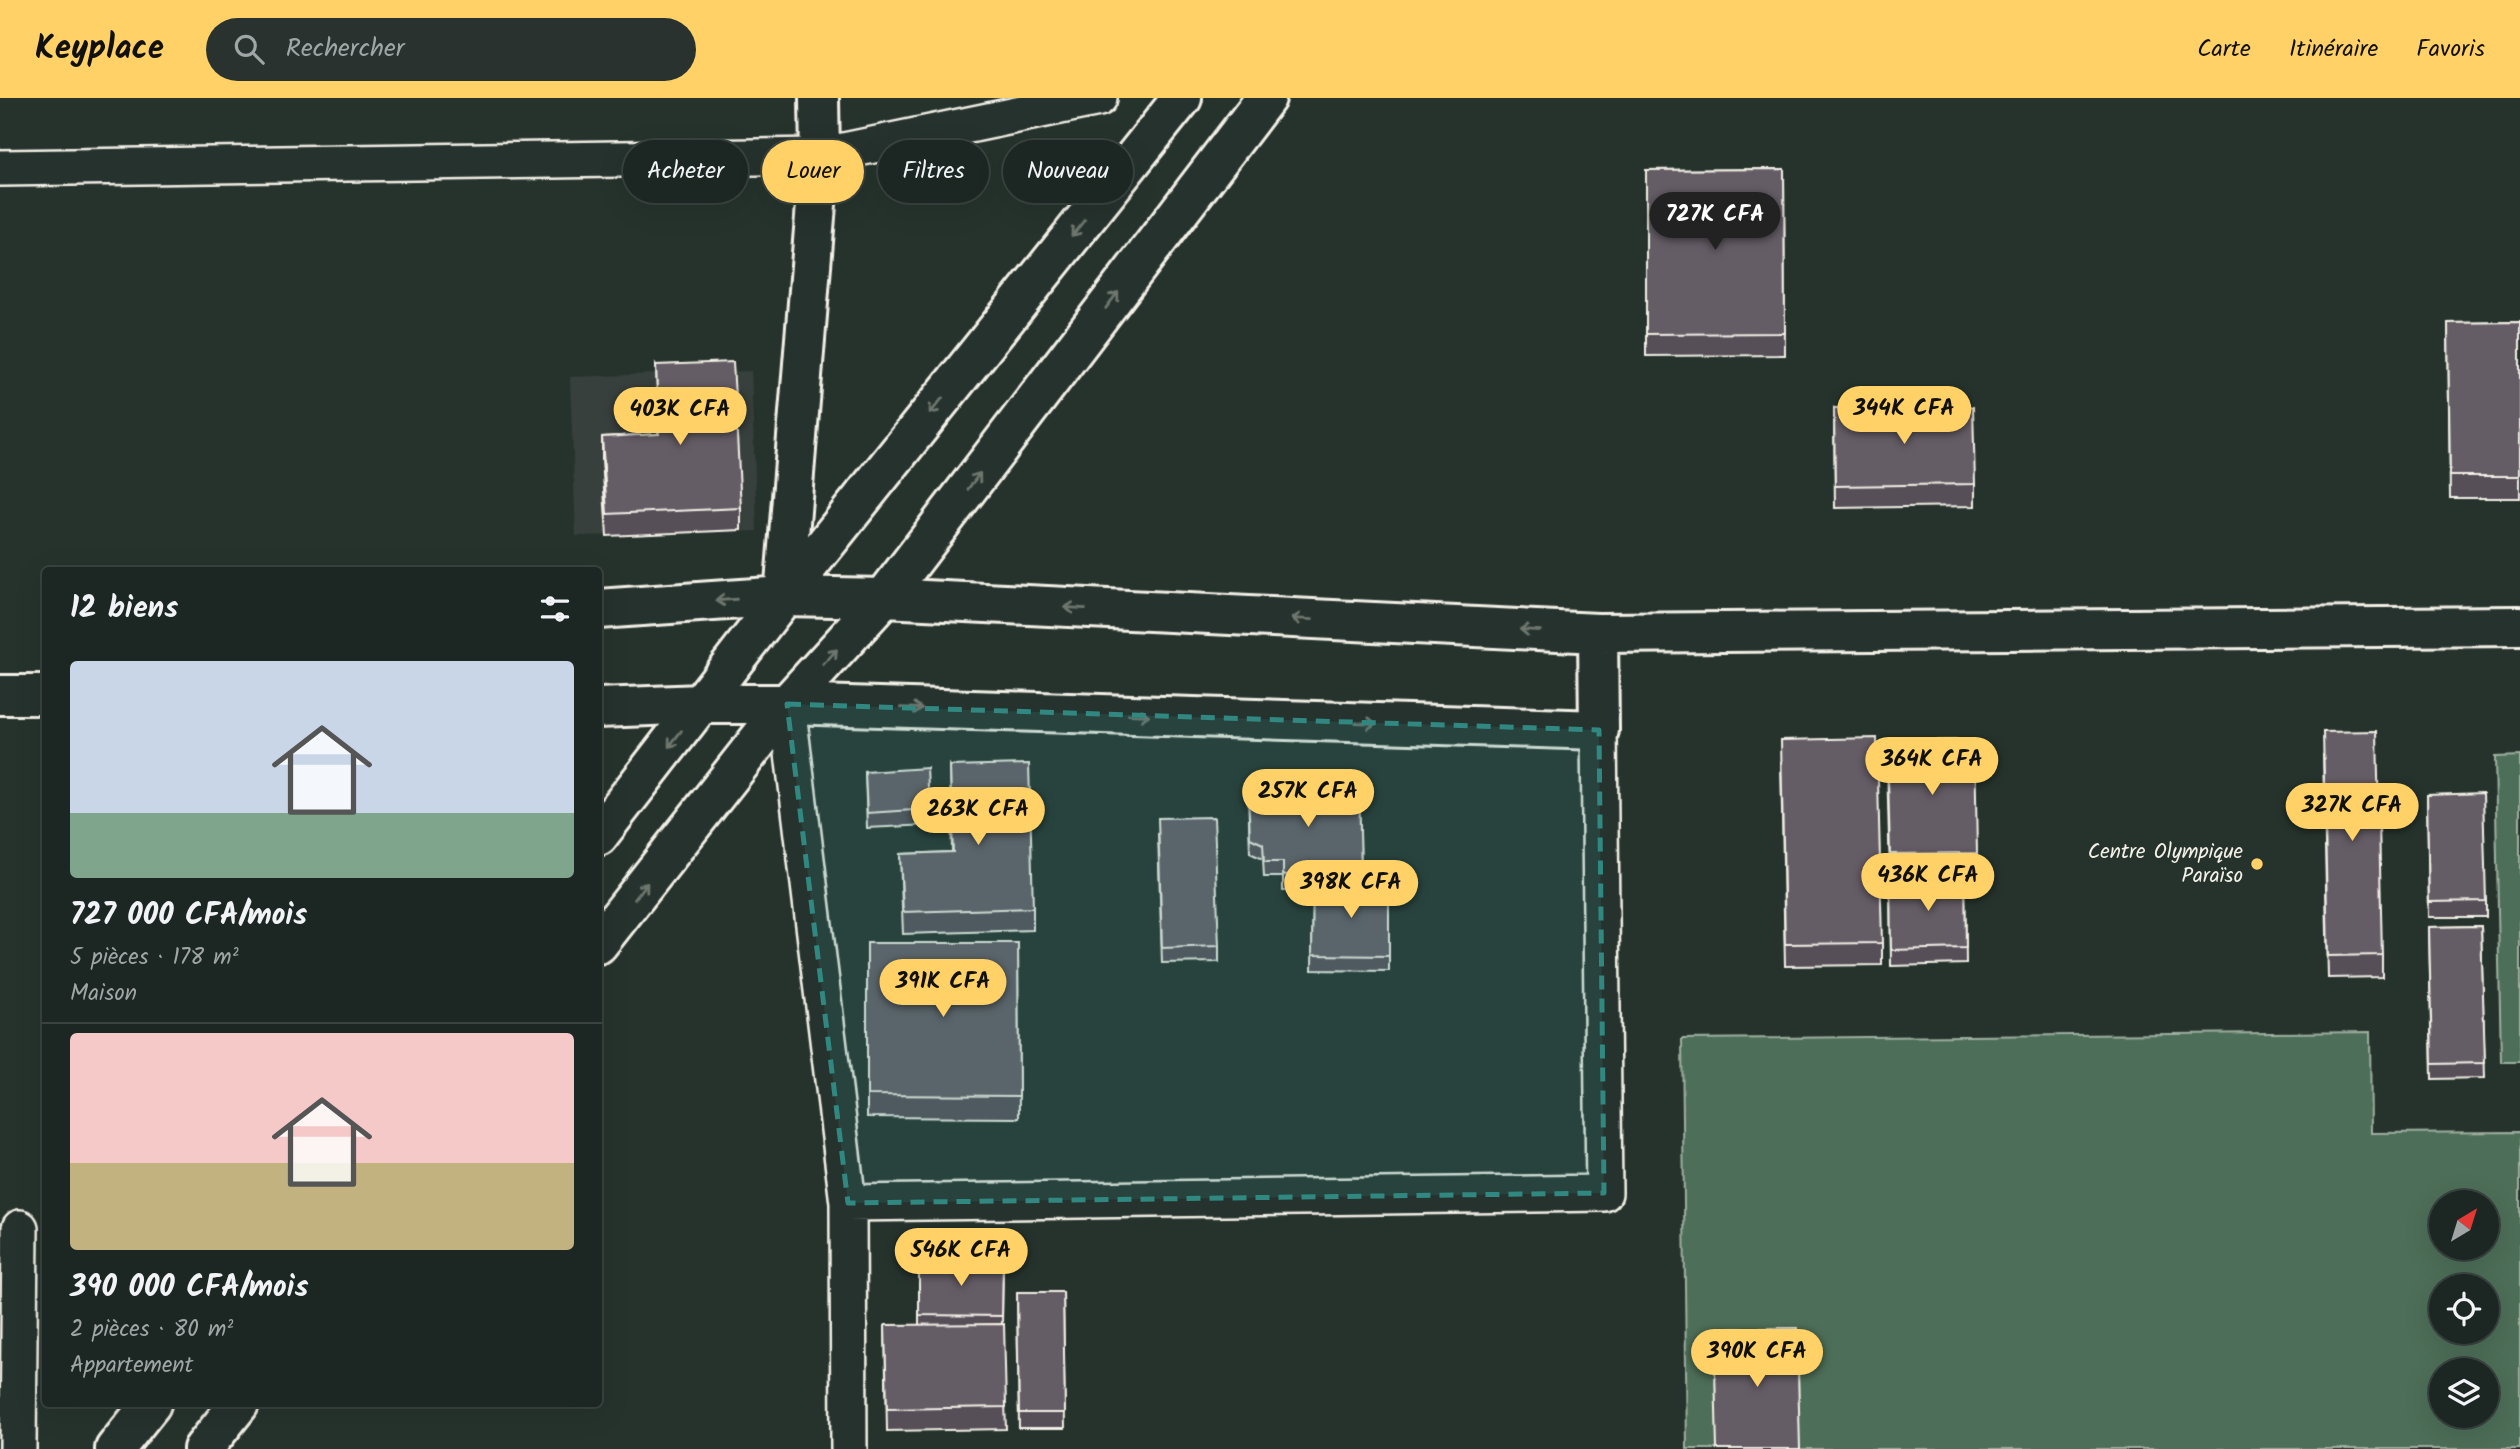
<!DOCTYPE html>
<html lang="fr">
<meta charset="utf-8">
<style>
body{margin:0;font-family:Kalam,sans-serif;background:#29322f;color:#f1f3f6;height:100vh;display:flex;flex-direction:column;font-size:26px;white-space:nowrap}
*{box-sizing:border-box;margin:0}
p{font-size:23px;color:#a0a5a5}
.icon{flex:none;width:38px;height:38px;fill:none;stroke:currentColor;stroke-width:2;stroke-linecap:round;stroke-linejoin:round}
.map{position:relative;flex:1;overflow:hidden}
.side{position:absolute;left:42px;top:469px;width:560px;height:840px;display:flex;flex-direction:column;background:#1c2622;border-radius:7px;box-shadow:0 7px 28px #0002,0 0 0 2px #3a4340}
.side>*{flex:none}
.top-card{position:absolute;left:623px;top:42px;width:665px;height:63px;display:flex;gap:14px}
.needle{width:46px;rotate:38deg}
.buttons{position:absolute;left:2429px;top:1092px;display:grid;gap:14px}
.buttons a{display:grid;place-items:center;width:70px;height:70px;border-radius:50%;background:#1c2622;box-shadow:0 7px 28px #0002,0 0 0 2px #3a4340;font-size:35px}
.price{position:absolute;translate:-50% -60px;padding:0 16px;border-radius:24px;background:#ffd166;color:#111;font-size:23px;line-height:46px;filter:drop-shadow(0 2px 4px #0008)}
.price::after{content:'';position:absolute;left:50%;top:42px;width:21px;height:16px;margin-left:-10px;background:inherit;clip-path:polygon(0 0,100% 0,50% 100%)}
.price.current{background:#222;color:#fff}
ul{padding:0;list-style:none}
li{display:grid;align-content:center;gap:14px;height:371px;padding:0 28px}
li+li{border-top:2px solid #3a4340}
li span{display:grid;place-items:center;height:217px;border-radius:7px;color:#555}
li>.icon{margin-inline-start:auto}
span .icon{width:126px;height:126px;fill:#fffc;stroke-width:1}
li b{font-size:30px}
h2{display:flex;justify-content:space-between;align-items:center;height:84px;padding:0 28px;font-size:30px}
.pill{padding:0 24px;border-radius:32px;background:#1c2622;box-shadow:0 7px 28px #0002,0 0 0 2px #3a4340;font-size:24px;line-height:63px}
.pill.current{background:#ffd166;color:#111}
header{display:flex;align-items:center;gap:42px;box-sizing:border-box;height:98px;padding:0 35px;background:#ffd166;color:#111}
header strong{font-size:33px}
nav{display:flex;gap:38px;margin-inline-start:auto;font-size:24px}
.search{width:490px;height:63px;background:#29322f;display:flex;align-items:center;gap:18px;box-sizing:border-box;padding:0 24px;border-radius:38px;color:#a0a5a5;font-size:26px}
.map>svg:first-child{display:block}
</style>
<header>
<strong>Keyplace</strong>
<div class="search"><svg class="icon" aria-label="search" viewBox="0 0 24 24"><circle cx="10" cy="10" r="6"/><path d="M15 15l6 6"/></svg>Rechercher</div>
<nav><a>Carte</a><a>Itinéraire</a><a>Favoris</a></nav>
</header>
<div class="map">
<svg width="2520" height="1351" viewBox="0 0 2520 1351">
<rect width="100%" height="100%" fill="#26332d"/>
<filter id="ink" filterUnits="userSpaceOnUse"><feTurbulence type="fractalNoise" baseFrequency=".0143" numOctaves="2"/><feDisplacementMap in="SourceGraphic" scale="14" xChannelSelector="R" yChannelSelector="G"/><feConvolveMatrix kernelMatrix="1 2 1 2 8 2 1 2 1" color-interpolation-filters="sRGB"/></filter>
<g filter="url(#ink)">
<!-- built -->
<path fill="#39403e" d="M751 273 757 433 576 438 570 279Z"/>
<!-- green -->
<path fill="#4d6e59" stroke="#a0b0a0" stroke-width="2" fill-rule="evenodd" d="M2520 658V964H2501L2495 659Z
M2370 934 2371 1035 2520 1034V1351H1687L1682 941ZM2441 1104H2487V1150H2441ZM2441 1188H2487V1234H2441ZM2441 1272H2487V1318H2441Z"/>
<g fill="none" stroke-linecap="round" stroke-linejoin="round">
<!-- minor casing -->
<g stroke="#f4f1e8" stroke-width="40">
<path id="minor" d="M0 70 820 58 1099 0
M787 606 848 1105 849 1351
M848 1105 1604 1095 1599 632
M18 1351 20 1130"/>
</g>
<!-- tertiary casing -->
<g stroke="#f4f1e8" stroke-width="44">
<path id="tertiary" d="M784 498 820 58 819 0
M598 511 784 498 884 500 1598 535 2520 528
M0 597H46
M598 610 702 606H787L1599 632 1598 535"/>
</g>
<!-- secondary casing -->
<g stroke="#f4f1e8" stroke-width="44">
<path id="secondary" d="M598 738 784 498 1182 0
M598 846 787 606 884 500 1266 0
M115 1351 151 1306
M203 1351 239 1306"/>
</g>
<!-- minor -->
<use href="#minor" stroke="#26332d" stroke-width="35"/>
<!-- tertiary -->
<use href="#tertiary" stroke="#26332d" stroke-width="38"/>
<!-- secondary -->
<use href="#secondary" stroke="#26332d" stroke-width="38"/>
</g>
<!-- wall -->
<path fill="#575058" stroke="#f4f1e8" stroke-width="2" d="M1784 71 1785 257 1646 258V72Z
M2520 224V400H2450L2448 225Z
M656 267 741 410V432L607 438 602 361V339L658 336Z
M1834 310 1975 386V408L1835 410Z
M2323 656 2382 857V879L2328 880Z
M1781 664 1882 845V867L1785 868Z
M1887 665 1977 755V777L1890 778Z
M950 668 1033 810V832L903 836 900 756 952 754Z
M865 674 929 711V727L867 730Z
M1359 689 1361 786H1389V873L1312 872 1313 792 1283 793V779H1264L1263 761 1250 755 1248 693Z
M2427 697 2486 803V819H2429Z
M1158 735 1219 848V864L1162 865Z
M1965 778 1966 866 1891 868 1890 779Z
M2481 828 2485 980 2432 981 2429 829Z
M867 845H1018L1019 1020 867 1019Z
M919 1162 1003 1163 1002 1226 1006 1331 887 1333 885 1227H919Z
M1017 1194H1063L1065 1330H1019Z"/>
<!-- building -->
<path fill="#655d66" stroke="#f4f1e8" stroke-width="2" d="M1784 71 1785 235 1646 236V72Z
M2520 224V378H2450L2448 225Z
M733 264 741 410 607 416 602 339 659 336 656 267Z
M1973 309 1975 386 1835 388 1834 310Z
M2377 633 2382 857 2328 858 2323 634Z
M1877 640 1882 845 1785 846 1781 642Z
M1975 642 1977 755 1890 756 1887 643Z
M1029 666 1033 810 903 814 900 756 953 754 950 668Z
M927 670 929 711 867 715 865 674Z
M1359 689 1361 775 1283 777V764H1264L1263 746 1250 740 1248 693Z
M2483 695 2486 803 2429 804 2427 697Z
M1214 719 1219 848 1162 850 1158 720Z
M1965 778 1966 850 1891 852 1890 779Z
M1313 785 1389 786V858L1312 857Z
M2481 828 2485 965 2432 966 2429 829Z
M867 845H1018L1019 998 867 997Z
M919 1162 1003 1163 1002 1218 919 1217Z
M1017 1194H1063L1065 1315H1019Z
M1004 1226 1006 1309 887 1311 885 1227Z
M1797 1230 1800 1351H1717L1714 1231Z"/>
<!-- one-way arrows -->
<defs><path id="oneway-shaft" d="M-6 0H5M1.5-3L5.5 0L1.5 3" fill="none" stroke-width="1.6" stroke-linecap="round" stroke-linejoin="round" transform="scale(1.75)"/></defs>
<g stroke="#6e766e">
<use href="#oneway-shaft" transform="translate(1078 130) rotate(129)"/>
<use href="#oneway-shaft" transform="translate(1112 202) rotate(-53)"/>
<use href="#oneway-shaft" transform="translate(936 308) rotate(129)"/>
<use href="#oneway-shaft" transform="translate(974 383) rotate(-53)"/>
<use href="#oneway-shaft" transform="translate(726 502) rotate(176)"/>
<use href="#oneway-shaft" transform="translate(1075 510) rotate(-177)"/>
<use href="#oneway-shaft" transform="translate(1302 521) rotate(-177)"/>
<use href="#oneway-shaft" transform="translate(1530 532) rotate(-177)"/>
<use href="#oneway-shaft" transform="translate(830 559) rotate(-47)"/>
<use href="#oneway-shaft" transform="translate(912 610) rotate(2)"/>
<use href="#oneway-shaft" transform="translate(1139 617) rotate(2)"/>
<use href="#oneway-shaft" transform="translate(1366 625) rotate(2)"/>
<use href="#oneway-shaft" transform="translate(675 641) rotate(128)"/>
<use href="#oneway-shaft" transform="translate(641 793) rotate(-52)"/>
</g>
</g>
<!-- marked area -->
<path fill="#318880" fill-opacity="0.2" stroke="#318880" stroke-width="5" stroke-dasharray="14 9" stroke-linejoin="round" d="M787 606 1599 632 1604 1095 848 1105Z"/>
<!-- markers -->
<circle fill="#ffd166" stroke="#26332d" stroke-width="2.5" cx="2257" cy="766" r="7"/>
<g text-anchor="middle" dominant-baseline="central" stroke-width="5" stroke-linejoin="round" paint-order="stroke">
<!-- poi labels -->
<g font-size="21" fill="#f4f1e8" stroke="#26332d" text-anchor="end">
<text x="2243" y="754">Centre Olympique<tspan x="2243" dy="24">Paraïso</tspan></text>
</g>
</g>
</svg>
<div class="buttons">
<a><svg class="needle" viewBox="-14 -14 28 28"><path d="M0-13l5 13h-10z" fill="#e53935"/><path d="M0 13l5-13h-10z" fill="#a0a5a5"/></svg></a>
<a><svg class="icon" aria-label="locate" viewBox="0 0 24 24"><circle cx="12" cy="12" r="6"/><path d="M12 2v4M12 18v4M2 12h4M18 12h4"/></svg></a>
<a><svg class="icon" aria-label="layers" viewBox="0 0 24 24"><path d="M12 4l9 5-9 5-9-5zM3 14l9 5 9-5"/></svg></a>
</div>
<b class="price current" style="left:1715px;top:154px">727K CFA</b>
<b class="price" style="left:1904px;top:348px">344K CFA</b>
<b class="price" style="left:680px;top:349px">403K CFA</b>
<b class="price" style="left:1932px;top:699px">364K CFA</b>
<b class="price" style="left:1308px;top:731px">257K CFA</b>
<b class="price" style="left:2352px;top:745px">327K CFA</b>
<b class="price" style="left:978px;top:749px">263K CFA</b>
<b class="price" style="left:1928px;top:815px">436K CFA</b>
<b class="price" style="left:1351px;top:822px">398K CFA</b>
<b class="price" style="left:943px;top:921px">391K CFA</b>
<b class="price" style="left:961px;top:1190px">546K CFA</b>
<b class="price" style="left:1757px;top:1291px">390K CFA</b>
<div class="top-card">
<a class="pill">Acheter</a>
<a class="pill current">Louer</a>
<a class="pill">Filtres</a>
<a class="pill">Nouveau</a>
</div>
<section class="side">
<h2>12 biens<svg class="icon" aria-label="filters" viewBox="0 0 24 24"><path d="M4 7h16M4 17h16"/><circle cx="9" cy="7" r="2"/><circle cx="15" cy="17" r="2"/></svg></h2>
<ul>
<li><span style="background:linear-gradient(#c9d6e8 70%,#7fa58c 0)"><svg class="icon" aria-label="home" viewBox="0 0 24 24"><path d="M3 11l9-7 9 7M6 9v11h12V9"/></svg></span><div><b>727 000 CFA/mois</b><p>5 pièces · 178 m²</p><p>Maison</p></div></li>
<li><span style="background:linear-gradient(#f6c9c9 60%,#c2b280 0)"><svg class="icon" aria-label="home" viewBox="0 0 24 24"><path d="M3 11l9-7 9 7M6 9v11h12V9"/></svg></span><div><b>390 000 CFA/mois</b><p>2 pièces · 80 m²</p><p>Appartement</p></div></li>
</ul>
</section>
</div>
